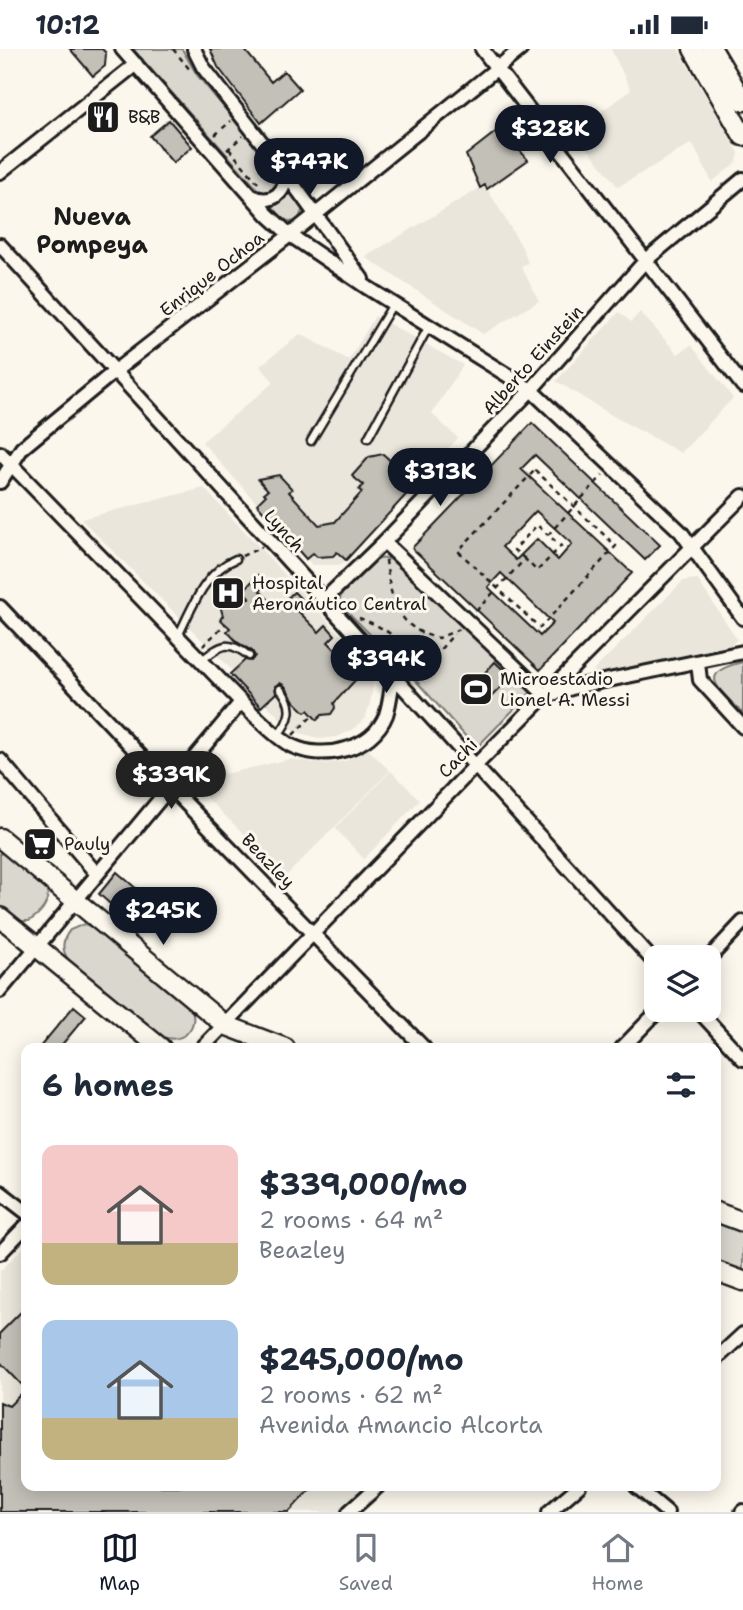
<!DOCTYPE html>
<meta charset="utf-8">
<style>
body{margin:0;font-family:"Shantell Sans",sans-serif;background:#f2f2f3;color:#1f2937;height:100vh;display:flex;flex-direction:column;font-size:26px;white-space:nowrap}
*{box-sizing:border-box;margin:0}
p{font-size:23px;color:#747a83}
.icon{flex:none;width:38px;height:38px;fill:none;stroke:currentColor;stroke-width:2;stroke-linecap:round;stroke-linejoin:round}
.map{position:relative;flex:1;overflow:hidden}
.drawer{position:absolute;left:21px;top:994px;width:700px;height:448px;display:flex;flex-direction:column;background:#fff;border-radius:14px;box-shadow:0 4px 18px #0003}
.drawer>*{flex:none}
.controls{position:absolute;left:644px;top:896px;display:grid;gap:14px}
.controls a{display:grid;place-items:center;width:77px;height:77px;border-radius:14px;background:#fff;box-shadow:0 4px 18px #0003;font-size:35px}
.price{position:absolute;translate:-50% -60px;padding:0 16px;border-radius:24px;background:#111827;color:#fff;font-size:23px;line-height:46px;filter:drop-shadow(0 2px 4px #0008)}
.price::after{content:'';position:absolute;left:50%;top:42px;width:21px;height:16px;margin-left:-10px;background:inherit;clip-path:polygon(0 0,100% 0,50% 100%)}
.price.current{background:#222;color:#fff}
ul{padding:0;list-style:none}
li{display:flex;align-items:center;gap:21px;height:175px;padding:0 21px}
li span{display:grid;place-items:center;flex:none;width:196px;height:140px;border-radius:14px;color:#555}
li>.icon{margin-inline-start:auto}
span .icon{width:84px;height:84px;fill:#fffc;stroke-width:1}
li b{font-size:30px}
h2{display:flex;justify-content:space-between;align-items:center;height:84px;padding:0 21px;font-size:30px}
.status{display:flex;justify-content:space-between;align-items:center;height:49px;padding:0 35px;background:#fff;direction:ltr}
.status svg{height:19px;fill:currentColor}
.dock{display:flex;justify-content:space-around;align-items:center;height:98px;border-top:2px solid #e0e1e3;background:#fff;font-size:19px;color:#747a83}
.dock a{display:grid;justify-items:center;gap:4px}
.dock .current{color:#111827}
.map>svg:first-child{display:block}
</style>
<div class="status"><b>10:12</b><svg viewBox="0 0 49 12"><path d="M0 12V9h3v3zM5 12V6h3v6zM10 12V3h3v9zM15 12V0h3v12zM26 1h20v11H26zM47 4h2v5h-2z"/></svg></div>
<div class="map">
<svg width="743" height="1463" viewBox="0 0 743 1463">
<rect width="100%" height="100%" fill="#fbf7ec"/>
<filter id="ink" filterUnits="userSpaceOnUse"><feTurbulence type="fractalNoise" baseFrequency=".0143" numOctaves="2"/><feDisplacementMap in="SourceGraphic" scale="14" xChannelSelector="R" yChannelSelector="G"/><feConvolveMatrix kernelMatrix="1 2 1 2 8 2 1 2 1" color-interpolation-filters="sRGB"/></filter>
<g filter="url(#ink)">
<!-- built -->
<path fill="#eae6dc" d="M611 0H678L739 104 737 113 712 133 692 94 618 138 574 82 631 41Z
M485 136 522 198 528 214 521 217 539 252 483 285 365 208Z
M619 263 631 273 640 263 678 305 691 296 733 349 681 404 613 367 556 332Z
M375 267 463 316 432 365 458 389 341 516H312L202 393 274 333 260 317 300 285 349 311Z
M204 439 371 618 373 637 370 655 365 669 352 681 337 688 321 690 293 682 81 470Z
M697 530 737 590 729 599 594 627 592 623 683 532Z
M368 700 390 722 287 826 196 739 197 724 208 710 225 725 290 710 323 715 345 712Z
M391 722 420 751 364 810 335 779Z
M26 1196V1437H367L339 1463H0V1222Z"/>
<!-- green -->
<path fill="#dad7ce" stroke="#7b7a75" stroke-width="2" d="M133 0H182L197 26 279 125 280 135C275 143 270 146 260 143Z
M289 139 303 160 299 169 294 173 284 171 271 156 280 151Z
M384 509 390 510 402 519 532 642 476 699 419 635 341 556 340 550 342 545 376 511Z
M743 613V665C721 641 693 624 743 613Z
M0 796 47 839C50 854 42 864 29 872H20L0 858Z
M84 875 98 880 190 956C202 979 180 998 159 986L71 914C61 903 61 892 70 881Z
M716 1170 743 1180V1224L716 1213Z"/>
<!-- building -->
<path fill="#c3c0b8" stroke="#1c1c1c" stroke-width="2" fill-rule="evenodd" d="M70 0H102L106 4 105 17 93 27Z
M210 0H244L271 33 284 22 300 40 261 74 218 18Z
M169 71 192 98 173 114 150 87Z
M521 75 531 88 517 98 528 111 487 140 485 136 480 139 466 106 502 78 508 86Z
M532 374 660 496 645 511 535 406 521 420 632 524 540 621 412 499ZM536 462 572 495 558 511 537 490 516 511 502 498ZM501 524 553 574 540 587 488 538Z
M383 405 416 435 346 511 337 503 333 507 317 508 313 504 306 510 257 455 266 446 264 444 268 441 258 430 279 426 292 440 289 443 319 476 335 473 362 443 359 441 363 436 352 427 369 408Z
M258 526 267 535 260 542 277 559 294 543 304 553 296 560 319 583 326 576 335 586 328 593 360 626 334 654 335 659 331 665 322 666 317 671 308 661 305 663 294 652 285 637 280 634 275 637 276 644 261 658 230 625 245 611 251 612 255 607 252 602 237 593 227 582 230 579 220 570 223 567 220 556 225 551 250 549 243 542Z
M495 613 511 628 484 655 469 640Z
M117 823 138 841 119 863 99 845Z
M74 957 86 967 59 999H39Z
M26 1258V1340L0 1313V1284Z
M26 1340V1437H313L289 1463H0V1353L9 1357Z"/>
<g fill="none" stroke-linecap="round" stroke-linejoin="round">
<!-- service casing -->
<g stroke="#1c1c1c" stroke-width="11">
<path id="service" d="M368 389 429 277
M311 392 393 255
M178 587C192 559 205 522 236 510
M202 611C221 596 228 590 249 607
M277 687C291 671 295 657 280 640"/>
</g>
<!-- minor casing -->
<g stroke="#1c1c1c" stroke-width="18">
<path id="minor" d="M122 0 268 166 290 186 368 239 531 341 681 483 743 569
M194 0 203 18 284 122 362 230
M482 0 743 337
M0 123 136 15
M252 147C271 157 289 143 284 122
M0 196 656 915
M0 404 254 666C266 677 278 690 292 697 323 712 372 701 386 666 390 654 391 641 393 629
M0 433 22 399 115 322 290 186 521 0
M384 493 546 647
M324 551 384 493 531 341 645 212 743 130
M0 558 169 737 424 999
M698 614 700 631 743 678
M549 646 575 638 743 603
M0 711 96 824
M709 909 743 873
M0 942 241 653
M698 961 743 1010
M202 999 475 717 743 447
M622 999 659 961
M0 1143 26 1163
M0 1204 26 1177
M716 1310 743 1285
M636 1437 667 1463
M349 1463 378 1437
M549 1463 579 1437
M742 1463 743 1462"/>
</g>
<!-- secondary casing -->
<g stroke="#1c1c1c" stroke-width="23">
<path id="secondary" d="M693 0 743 87
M712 0 743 52
M0 789 225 976 285 999
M0 868 161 999
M716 1163 743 1173
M716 1222 743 1232"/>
</g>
<!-- path -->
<path stroke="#1c1c1c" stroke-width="2.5" stroke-dasharray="5 5" stroke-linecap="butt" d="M173 0 191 22
M215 86 231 72
M229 100 258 134
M227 101 243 87
M535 421 616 497 540 579 458 502Z
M242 507 262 498
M525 510 514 501 537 476 548 486
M386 511C390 547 396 581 439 589L459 580
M476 562 525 510 537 522 561 497 548 486 603 426
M359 569C382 577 419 597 408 626
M203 597 225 575
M414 630 454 585
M293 686 313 666"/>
<!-- service -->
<use href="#service" stroke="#fbf7ec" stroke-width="6"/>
<!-- minor -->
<use href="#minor" stroke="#fbf7ec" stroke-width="12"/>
<!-- secondary -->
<use href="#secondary" stroke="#fbf7ec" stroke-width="18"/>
</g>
</g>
<!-- icons -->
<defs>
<g id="restaurant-square" transform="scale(1.75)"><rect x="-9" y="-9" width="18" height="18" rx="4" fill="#1c1c1c" stroke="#fbf7ec"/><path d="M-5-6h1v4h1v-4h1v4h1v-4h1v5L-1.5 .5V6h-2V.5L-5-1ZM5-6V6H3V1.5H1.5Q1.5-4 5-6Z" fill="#fff"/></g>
<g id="hospital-square" transform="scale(1.75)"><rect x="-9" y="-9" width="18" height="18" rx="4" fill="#1c1c1c" stroke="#fbf7ec"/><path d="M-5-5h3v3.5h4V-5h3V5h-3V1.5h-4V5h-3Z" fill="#fff"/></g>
<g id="stadium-square" transform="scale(1.75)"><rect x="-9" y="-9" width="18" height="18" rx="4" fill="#1c1c1c" stroke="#fbf7ec"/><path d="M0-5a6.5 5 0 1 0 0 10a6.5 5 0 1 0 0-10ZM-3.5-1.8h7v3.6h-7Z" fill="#fff"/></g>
<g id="supermarket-square" transform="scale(1.75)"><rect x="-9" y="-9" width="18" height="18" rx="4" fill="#1c1c1c" stroke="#fbf7ec"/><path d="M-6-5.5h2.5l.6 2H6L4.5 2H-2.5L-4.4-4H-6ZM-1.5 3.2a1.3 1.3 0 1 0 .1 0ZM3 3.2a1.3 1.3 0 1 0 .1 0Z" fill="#fff"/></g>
</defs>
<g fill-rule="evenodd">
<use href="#restaurant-square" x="103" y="68"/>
<use href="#hospital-square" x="228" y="544"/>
<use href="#stadium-square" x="476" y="640"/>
<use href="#supermarket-square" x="40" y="795"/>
</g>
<g text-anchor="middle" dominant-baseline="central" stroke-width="6" stroke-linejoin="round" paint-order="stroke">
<!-- poi labels -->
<g font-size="18" fill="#1c1c1c" stroke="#fbf7ec" text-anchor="start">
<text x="128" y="68">B&amp;B</text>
<text x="252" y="534">Hospital<tspan x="252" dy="21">Aeronáutico Central</tspan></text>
<text x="500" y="630">Microestadio<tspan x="500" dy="21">Lionel A. Messi</tspan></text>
<text x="64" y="795">Pauly</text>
</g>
<!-- street labels -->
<g font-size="18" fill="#1c1c1c" stroke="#fbf7ec">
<text transform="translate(212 225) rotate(-38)">Enrique Ochoa</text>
<text transform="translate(533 311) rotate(-48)">Alberto Einstein</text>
<text transform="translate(284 482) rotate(48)">Lynch</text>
<text transform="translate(458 709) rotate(-46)">Cachi</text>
<text transform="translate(268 812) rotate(46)">Beazley</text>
</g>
<!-- district labels -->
<g font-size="24" font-weight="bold" fill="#1c1c1c" stroke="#fbf7ec">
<text x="92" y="168">Nueva<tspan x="92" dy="28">Pompeya</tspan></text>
</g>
</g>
</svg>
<div class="controls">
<a><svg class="icon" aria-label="layers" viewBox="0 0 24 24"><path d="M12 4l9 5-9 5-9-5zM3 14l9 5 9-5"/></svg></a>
</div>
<b class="price" style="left:550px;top:116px">$328K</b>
<b class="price" style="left:309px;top:149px">$747K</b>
<b class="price" style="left:440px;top:459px">$313K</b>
<b class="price" style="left:386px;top:646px">$394K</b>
<b class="price current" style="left:171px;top:762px">$339K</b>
<b class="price" style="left:163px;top:898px">$245K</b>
<section class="drawer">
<h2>6 homes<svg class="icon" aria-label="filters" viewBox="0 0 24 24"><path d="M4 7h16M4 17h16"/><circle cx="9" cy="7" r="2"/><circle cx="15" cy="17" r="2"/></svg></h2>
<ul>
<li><span style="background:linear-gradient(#f6c9c9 70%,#c2b280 0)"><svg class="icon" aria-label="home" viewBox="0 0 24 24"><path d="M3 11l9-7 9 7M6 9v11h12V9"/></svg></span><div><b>$339,000/mo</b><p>2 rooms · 64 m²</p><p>Beazley</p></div></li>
<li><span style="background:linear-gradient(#a9c7e8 70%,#c2b280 0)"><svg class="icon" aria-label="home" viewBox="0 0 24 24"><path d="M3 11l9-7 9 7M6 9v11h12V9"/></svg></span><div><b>$245,000/mo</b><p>2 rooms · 62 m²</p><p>Avenida Amancio Alcorta</p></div></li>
</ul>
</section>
</div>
<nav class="dock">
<a class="current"><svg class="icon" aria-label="map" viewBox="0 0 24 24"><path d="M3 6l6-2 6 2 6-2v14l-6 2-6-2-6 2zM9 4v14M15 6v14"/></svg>Map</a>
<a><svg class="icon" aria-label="saved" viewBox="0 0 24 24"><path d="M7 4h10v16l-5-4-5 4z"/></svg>Saved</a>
<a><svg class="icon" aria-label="home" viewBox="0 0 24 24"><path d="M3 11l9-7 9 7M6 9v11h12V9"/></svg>Home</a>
</nav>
